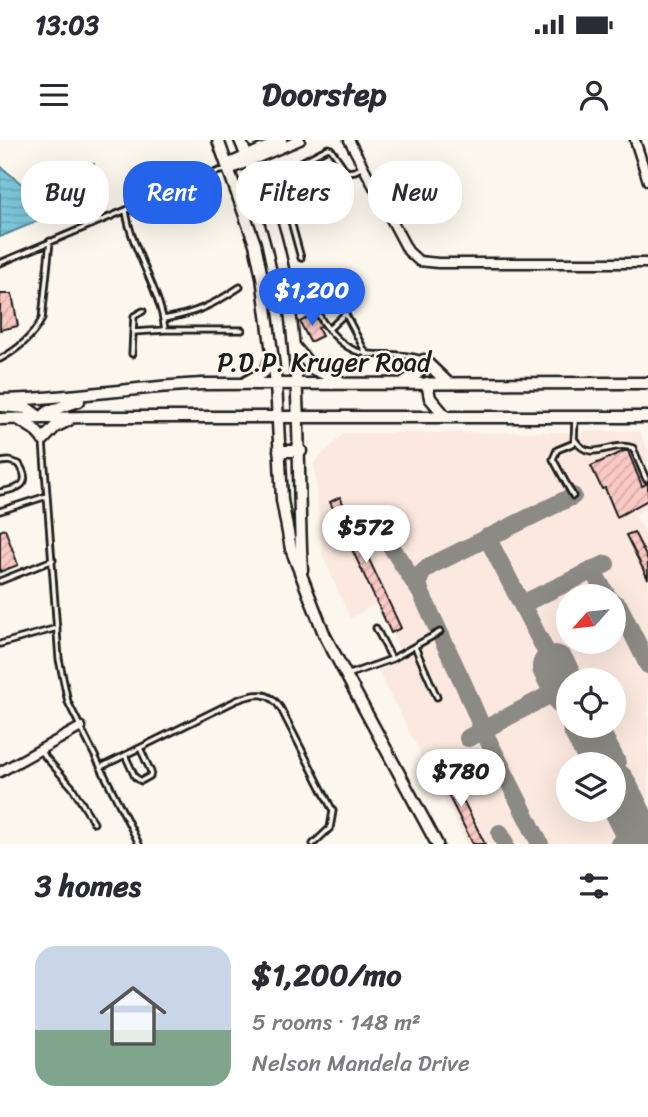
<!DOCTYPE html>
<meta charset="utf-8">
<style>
body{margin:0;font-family:Sriracha,sans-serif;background:#f2f2f3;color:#2b2b33;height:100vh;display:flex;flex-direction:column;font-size:26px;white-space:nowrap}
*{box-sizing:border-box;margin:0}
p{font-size:23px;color:#7c7c81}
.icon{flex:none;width:38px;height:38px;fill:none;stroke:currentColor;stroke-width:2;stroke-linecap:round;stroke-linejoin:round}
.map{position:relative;height:704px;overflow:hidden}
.sheet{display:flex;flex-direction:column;background:#fff;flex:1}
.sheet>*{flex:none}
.top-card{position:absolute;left:21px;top:21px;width:607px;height:63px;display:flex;gap:14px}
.needle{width:46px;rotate:243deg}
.buttons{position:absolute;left:556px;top:444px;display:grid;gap:14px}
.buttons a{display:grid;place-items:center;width:70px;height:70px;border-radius:50%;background:#fff;box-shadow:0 7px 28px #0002;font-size:35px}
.price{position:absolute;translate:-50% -60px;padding:0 16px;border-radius:24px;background:#fff;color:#222;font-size:23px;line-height:46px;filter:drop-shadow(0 2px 4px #0008)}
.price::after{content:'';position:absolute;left:50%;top:42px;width:21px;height:16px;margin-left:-10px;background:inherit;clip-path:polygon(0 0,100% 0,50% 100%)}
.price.on{background:#2563eb;color:#fff}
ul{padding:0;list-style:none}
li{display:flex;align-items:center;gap:21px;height:175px;padding:0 35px}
li span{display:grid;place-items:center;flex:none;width:196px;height:140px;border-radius:21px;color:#555}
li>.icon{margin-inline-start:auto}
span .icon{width:84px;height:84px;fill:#fffc;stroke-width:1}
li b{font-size:30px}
h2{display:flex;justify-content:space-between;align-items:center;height:84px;padding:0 35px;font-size:30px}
.tag{padding:0 24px;border-radius:28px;background:#fff;box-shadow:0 7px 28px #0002;font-size:24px;line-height:63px}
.tag.on{background:#2563eb;color:#fff}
.status{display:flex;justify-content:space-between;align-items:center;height:49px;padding:0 35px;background:#fff;direction:ltr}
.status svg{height:19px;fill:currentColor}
header{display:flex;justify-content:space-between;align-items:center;height:91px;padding:0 35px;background:#fff;font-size:32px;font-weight:700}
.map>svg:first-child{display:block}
</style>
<div class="status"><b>13:03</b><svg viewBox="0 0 49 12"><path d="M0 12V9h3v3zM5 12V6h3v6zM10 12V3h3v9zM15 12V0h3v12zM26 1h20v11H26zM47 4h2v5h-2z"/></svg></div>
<header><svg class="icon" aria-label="menu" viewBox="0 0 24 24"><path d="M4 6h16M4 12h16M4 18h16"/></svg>Doorstep<svg class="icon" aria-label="person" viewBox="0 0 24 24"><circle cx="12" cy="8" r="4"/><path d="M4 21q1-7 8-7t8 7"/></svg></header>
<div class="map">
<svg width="648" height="704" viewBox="0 0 648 704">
<defs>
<pattern id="water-rules" width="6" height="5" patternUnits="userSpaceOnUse" patternTransform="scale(1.75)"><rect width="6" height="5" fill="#7cc7db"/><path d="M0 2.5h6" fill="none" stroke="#6baabb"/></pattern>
<pattern id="building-hatch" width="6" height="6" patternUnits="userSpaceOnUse" patternTransform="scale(1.75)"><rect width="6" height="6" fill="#fac9c3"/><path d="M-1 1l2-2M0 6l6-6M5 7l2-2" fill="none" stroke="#d6aca7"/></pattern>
</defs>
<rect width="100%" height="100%" fill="#fbf7ec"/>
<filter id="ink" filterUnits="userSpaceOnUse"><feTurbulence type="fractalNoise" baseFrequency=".0143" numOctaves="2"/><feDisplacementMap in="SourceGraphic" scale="14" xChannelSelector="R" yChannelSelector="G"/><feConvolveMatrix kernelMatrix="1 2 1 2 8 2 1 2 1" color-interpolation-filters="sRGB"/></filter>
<g filter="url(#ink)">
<!-- built -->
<path fill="#fbe9e0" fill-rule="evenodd" d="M584 291H639L648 310V367L635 374 648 399V704H467L378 531 404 518 377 464 350 478 322 414 314 323 344 293 569 292 573 297H578ZM569 457H614V502H569ZM569 541H614V586H569ZM569 625H614V670H569Z"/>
<!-- water -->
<path fill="url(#water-rules)" stroke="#56838f" stroke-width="2" d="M94 24 95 38 106 52 0 97V26L24 46Z"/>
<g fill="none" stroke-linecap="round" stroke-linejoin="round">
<!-- taxiway -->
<path stroke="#8c8a84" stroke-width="18" d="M385 397 421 453
M487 397 554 527
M592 430 608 457
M614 463 619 466 648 525
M522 464 606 424
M468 598 564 547
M500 693 505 704
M540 704 483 590 464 545 421 453C416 440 420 432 432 425L573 356
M619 704 639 693"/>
<!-- runway -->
<path stroke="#8c8a84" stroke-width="44" d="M554 527 569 556
M584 586 604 625
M614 645 644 704"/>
</g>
<!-- building -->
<path fill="url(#building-hatch)" stroke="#1c1c1c" stroke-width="2" d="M0 154H12L18 186 0 190Z
M314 174 321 186 318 188 322 196 310 202 300 182Z
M624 311H628L642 346 648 343V360L617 377 605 348 602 349 591 326Z
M340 357 401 488 391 493 330 362Z
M5 389 18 425 0 432V391Z
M634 392 648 420V439L626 395Z
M449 632 485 704H473L439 637Z"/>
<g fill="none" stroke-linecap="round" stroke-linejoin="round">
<!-- service casing -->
<g stroke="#1c1c1c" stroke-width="9">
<path id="service" d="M126 71C132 112 160 148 165 190L133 192 132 214
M301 118 278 34 328 8 331 9 347 32 355 31 363 27
M0 123 219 31 228 30
M303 138 321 140 334 152 367 215
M265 139 284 135 301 138C313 149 314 169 323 182 358 231 379 206 422 219
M315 165 334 152
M164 179C196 173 213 165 240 147
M329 189 346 173
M165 190H242
M133 192 134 176 143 171
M0 219C17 210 33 196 42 179L50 101
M575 300C591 324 610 300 633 308L646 339
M43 301 59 519 68 562 139 704
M0 322 9 321 19 324C33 345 18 349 0 352
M573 356 553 319 557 310 574 303 575 279
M0 371 47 356
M0 441 53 420
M376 488 392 519
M0 504 57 488
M415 507 437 557
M347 535 392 519 440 492
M41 612 72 647 94 683
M125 615 135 637 141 641 150 636 151 632 140 608
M101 627 237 560C255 553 270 550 281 569L333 671 330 688 313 704"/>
</g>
<!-- minor casing -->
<g stroke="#1c1c1c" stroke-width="13">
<path id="minor" d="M349 0 408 111 419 121 438 123H648
M635 0 648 41
M227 24 282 0
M229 30 300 0
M0 632 81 587"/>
</g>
<!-- tertiary casing -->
<g stroke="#1c1c1c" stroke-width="15">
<path id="tertiary" d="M218 0 255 104 262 137 276 243 282 360 291 409 325 496 437 704
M240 0C255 36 270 73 279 111 304 216 296 324 302 430
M295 207 313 229 340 241
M424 220 448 243
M246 242 264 232 272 218
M403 243 418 233 425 224
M427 243 430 258 446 277
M0 260C68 259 135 247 202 244L648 243
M1 266 27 268 41 278 49 271 79 261
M0 279 87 277H648
M18 279 34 289 42 298
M43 300 55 287 69 280
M279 311H301"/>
</g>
<!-- service -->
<use href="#service" stroke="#fbf7ec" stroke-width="3.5"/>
<!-- minor -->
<use href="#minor" stroke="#fbf7ec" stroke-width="8"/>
<!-- tertiary -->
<use href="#tertiary" stroke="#fbf7ec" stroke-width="10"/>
</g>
</g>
<g text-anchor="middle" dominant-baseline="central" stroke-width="5" stroke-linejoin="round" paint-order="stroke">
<!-- street labels -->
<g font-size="26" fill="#1c1c1c" stroke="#fbf7ec">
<text x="324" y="222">P.D.P. Kruger Road</text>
</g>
</g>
</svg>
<div class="buttons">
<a><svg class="needle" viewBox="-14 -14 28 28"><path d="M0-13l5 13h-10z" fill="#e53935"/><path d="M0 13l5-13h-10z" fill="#7c7c81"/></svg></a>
<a><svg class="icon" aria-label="locate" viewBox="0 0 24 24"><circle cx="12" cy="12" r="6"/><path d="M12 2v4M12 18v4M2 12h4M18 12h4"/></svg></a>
<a><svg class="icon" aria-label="layers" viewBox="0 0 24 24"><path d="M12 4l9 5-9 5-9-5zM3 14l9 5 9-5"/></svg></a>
</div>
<b class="price on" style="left:312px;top:188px">$1,200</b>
<b class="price" style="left:366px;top:425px">$572</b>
<b class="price" style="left:461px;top:669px">$780</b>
<div class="top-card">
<a class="tag">Buy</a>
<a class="tag on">Rent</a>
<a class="tag">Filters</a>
<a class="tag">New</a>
</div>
</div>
<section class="sheet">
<h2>3 homes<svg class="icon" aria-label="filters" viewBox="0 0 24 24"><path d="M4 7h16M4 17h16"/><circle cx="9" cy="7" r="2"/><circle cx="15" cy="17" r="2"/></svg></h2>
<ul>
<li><span style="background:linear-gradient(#c9d6e8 60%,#7fa58c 0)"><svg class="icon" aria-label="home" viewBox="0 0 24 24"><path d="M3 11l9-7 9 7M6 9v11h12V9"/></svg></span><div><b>$1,200/mo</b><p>5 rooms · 148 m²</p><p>Nelson Mandela Drive</p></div></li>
</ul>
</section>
